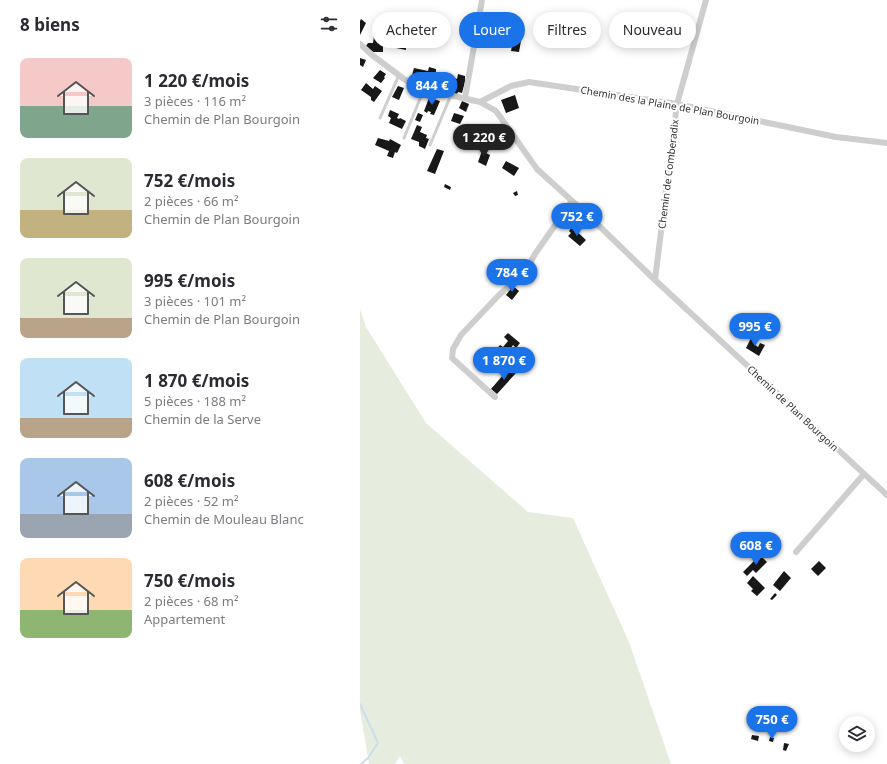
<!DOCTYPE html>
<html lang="fr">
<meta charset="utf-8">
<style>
body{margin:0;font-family:"Noto Sans",sans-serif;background:#f7f7f7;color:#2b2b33;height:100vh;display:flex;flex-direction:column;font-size:15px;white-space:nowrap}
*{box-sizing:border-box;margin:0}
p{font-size:13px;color:#7c7c81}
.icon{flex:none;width:22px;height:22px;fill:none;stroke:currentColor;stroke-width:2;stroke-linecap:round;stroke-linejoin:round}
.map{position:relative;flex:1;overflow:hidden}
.details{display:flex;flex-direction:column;background:#fff;width:360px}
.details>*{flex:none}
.banner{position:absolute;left:12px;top:12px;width:380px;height:36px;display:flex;gap:8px}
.tools{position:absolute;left:479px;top:716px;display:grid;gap:8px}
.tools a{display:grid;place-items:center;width:36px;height:36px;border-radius:50%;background:#fff;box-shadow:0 2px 10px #0003;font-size:20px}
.price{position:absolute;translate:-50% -34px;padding:0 9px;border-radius:14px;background:#1a73e8;color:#fff;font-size:13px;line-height:26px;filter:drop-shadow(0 1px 2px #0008)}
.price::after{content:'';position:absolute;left:50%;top:24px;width:12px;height:9px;margin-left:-6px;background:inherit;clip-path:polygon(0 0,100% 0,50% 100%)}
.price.selected{background:#222;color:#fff}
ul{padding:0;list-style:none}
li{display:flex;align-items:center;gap:12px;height:100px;padding:0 20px}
li span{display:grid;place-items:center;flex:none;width:112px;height:80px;border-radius:8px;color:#555}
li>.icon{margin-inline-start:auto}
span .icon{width:48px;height:48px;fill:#fffc;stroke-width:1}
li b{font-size:17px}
h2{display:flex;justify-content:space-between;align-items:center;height:48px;padding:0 20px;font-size:17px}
.pill{padding:0 14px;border-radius:18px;background:#fff;box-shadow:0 2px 10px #0003;font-size:14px;line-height:36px}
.pill.selected{background:#1a73e8;color:#fff}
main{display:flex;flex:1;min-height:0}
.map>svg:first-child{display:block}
</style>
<main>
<section class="details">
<h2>8 biens<svg class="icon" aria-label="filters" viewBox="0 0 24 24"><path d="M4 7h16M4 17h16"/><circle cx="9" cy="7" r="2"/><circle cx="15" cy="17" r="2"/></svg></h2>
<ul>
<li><span style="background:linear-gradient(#f6c9c9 60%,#7fa58c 0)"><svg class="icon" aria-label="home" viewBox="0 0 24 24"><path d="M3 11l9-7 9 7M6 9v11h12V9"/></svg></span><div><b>1 220 €/mois</b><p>3 pièces · 116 m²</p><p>Chemin de Plan Bourgoin</p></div></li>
<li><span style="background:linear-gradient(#dfe7d0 65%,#c2b280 0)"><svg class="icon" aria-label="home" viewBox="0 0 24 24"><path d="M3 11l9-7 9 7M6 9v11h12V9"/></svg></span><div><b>752 €/mois</b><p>2 pièces · 66 m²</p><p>Chemin de Plan Bourgoin</p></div></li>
<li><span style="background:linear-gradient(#dfe7d0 75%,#b9a48a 0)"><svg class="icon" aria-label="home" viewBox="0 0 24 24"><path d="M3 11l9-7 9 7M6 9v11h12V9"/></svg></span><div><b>995 €/mois</b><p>3 pièces · 101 m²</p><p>Chemin de Plan Bourgoin</p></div></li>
<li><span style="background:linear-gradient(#bfe0f5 75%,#b9a48a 0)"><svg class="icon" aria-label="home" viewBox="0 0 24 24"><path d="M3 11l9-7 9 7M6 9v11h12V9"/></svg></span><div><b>1 870 €/mois</b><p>5 pièces · 188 m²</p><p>Chemin de la Serve</p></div></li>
<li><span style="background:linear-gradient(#a9c7e8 70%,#9aa5b1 0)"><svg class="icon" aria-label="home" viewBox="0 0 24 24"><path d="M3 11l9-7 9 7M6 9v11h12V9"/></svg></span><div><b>608 €/mois</b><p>2 pièces · 52 m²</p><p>Chemin de Mouleau Blanc</p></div></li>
<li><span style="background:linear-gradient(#ffd9b3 65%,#8fb573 0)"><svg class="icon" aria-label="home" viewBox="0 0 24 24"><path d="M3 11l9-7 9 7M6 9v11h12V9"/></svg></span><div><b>750 €/mois</b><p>2 pièces · 68 m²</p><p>Appartement</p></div></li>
</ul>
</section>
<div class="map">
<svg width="527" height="764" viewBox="0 0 527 764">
<rect width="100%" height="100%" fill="#fff"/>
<!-- green -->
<path fill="#e6eddf" d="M0 309 6 327 66 423 168 512 213 518 269 642 311 764H44L40 756 35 764H9L0 710Z"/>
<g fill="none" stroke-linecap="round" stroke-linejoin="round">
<!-- stream -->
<path stroke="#ccdeed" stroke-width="2" d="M0 704 18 743 8 758 1 764"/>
</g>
<!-- building -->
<path fill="#181818" d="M1 19 6 23 0 35V21Z
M16 31 23 32V52H13L6 46 8 43H13L14 36H16Z
M38 37 51 40 50 48H46V50L36 48Z
M153 39 161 41 159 52 151 51Z
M0 58 6 60 3 67 0 65Z
M69 67 76 69V78L80 79 78 89 63 85 65 78 52 75 54 68 68 71Z
M20 70 26 74 24 77 25 78 21 83 13 78Z
M98 74 105 76V82L102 93 98 92 97 94H94L96 83H93L94 78 97 79Z
M6 83 13 89 15 86 22 91 14 102 11 100V97L1 90Z
M38 86 44 88 39 100 32 97Z
M155 95 159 108 146 113 141 100Z
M69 98 80 101 74 115 70 114 71 112 68 111 67 113 64 111Z
M102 101 109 104 106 112 99 108Z
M30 110 39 114 37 118 39 119 40 118 46 121 42 129 29 123 31 118 28 116Z
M58 113 63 115 60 122 55 120Z
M94 113 104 116 100 124 91 121Z
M57 125 62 127 60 132 67 135 66 138 69 139 65 149 59 146V142L51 139Z
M105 130 116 135 111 146 100 141Z
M18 138 29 141 30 139 41 145 37 153 35 152 33 158 27 156 29 151 15 145Z
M77 149 84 151 75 174 67 171Z
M122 151 130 155 126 166 118 162Z
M146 161 159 168 154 176 142 168Z
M85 184 91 187 90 190 84 187Z
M157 191 158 195 155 196 153 193Z
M212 227 226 240 220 246 208 236 211 233 209 231Z
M153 286 159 291 152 300 146 295Z
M148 333 160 343 156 348 153 345 148 352 156 359 151 364 143 357 141 360 133 353 140 345 143 347 148 341 144 337Z
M391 338 396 341 394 344 398 347 400 343 405 345 399 356 386 348Z
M150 367 156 373 137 394 131 389Z
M400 555 407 562 396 573 393 570 387 576 383 572Z
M459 561 466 568 458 576 451 569Z
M424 571 431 578 420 591 413 585Z
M393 576 405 588 397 596 391 591 393 589 387 583Z
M415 593 417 595 412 600 410 599Z
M392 735 399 736 398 741 391 739Z
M410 737 414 738 413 742 409 741Z
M424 743 429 744 426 751 423 750Z"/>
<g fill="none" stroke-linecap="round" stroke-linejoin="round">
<!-- lane -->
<path stroke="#cecece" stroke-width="3" d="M20 118 39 75
M44 138 64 89
M70 145 91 95"/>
<!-- street -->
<path stroke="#cecece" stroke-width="6" d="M0 44 12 55 44 79 54 85 64 89 120 102 136 111 177 169 232 219 295 280 527 495
M105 98 122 0
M120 102 151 86 169 82 317 104 476 137 527 143
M295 280 317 104 346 0
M135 397 92 358 93 349 101 335 139 295 165 272 175 254 212 201
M436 552 504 474"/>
</g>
<g text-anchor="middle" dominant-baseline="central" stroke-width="4" stroke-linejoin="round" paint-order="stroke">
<!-- street labels -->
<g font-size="10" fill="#313131" stroke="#fff">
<text transform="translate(310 105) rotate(10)">Chemin des la Plaine de Plan Bourgoin</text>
<text transform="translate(308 174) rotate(-83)">Chemin de Comberadix</text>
<text transform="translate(433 408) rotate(43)">Chemin de Plan Bourgoin</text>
</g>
</g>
</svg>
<div class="tools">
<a><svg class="icon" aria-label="layers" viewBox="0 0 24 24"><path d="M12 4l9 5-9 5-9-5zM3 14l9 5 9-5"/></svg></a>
</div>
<b class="price" style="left:72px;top:106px">844 €</b>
<b class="price selected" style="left:124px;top:158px">1 220 €</b>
<b class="price" style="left:217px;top:237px">752 €</b>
<b class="price" style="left:152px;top:293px">784 €</b>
<b class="price" style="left:395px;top:347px">995 €</b>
<b class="price" style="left:144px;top:381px">1 870 €</b>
<b class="price" style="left:396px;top:566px">608 €</b>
<b class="price" style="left:412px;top:740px">750 €</b>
<div class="banner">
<a class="pill">Acheter</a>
<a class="pill selected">Louer</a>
<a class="pill">Filtres</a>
<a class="pill">Nouveau</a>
</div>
</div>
</main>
